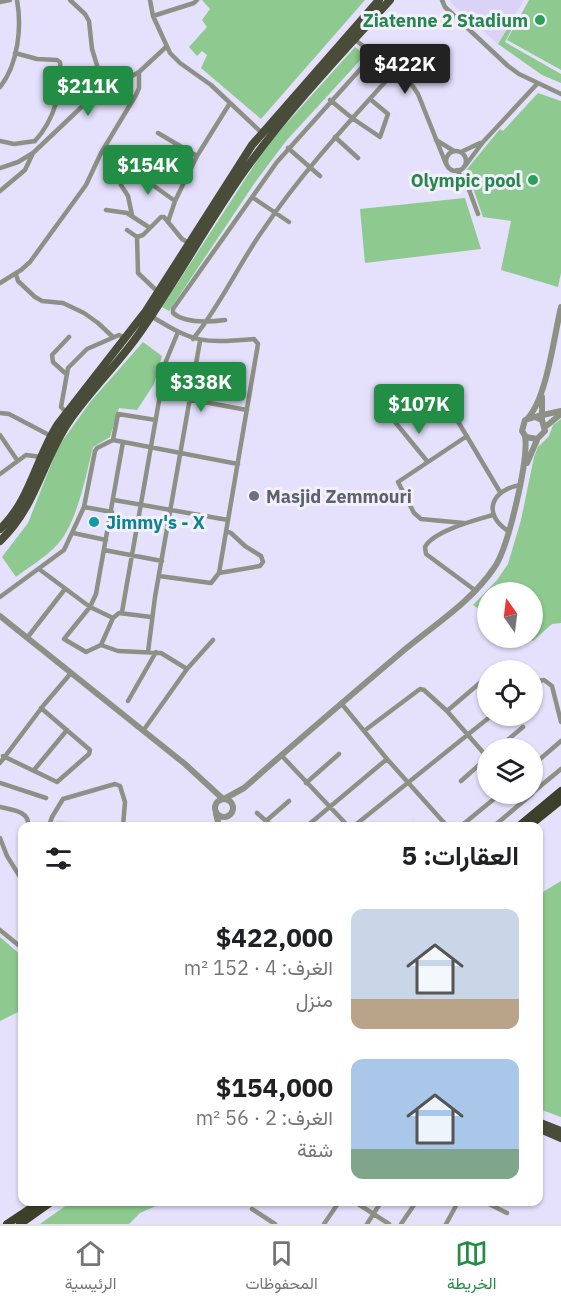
<!DOCTYPE html>
<html lang="ar">
<meta charset="utf-8">
<style>
body{margin:0;font-family:"IBM Plex Sans",Vazirmatn,sans-serif;background:#f2f2f2;color:#202124;direction:rtl;height:100vh;display:flex;flex-direction:column;font-size:22px;white-space:nowrap}
*{box-sizing:border-box;margin:0}
p{font-size:20px;color:#757577}
.icon{flex:none;width:33px;height:33px;fill:none;stroke:currentColor;stroke-width:2;stroke-linecap:round;stroke-linejoin:round}
.map{position:relative;flex:1;overflow:hidden;direction:ltr}
.details{position:absolute;left:18px;top:822px;width:525px;height:384px;display:flex;flex-direction:column;background:#fff;border-radius:12px;box-shadow:0 2px 4px #0004;direction:rtl}
.details>*{flex:none}
.needle{width:39px;rotate:346deg}
.fabs{position:absolute;left:477px;top:582px;display:grid;gap:12px}
.fabs a{display:grid;place-items:center;width:66px;height:66px;border-radius:50%;background:#fff;box-shadow:0 2px 4px #0004;font-size:30px}
.price{position:absolute;translate:-50% -51px;padding:0 14px;border-radius:6px;background:#228d45;color:#fff;font-size:20px;line-height:39px;filter:drop-shadow(0 2px 3px #0008)}
.price::after{content:'';position:absolute;left:50%;top:36px;width:18px;height:14px;margin-left:-9px;background:inherit;clip-path:polygon(0 0,100% 0,50% 100%)}
.price.selected{background:#222;color:#fff}
ul{padding:0;list-style:none}
li{display:flex;align-items:center;gap:18px;height:150px;padding:0 24px}
li span{display:grid;place-items:center;flex:none;width:168px;height:120px;border-radius:12px;color:#555}
li>.icon{margin-inline-start:auto}
span .icon{width:72px;height:72px;fill:#fffc;stroke-width:1}
li b{font-size:26px}
h2{display:flex;justify-content:space-between;align-items:center;height:72px;padding:0 24px;font-size:26px}
.dock{display:flex;justify-content:space-around;align-items:center;height:84px;border-top:2px solid #e0e0e0;background:#fff;font-size:16px;color:#757577}
.dock a{display:grid;justify-items:center;gap:3px}
.dock .selected{color:#228d45}
.map>svg:first-child{display:block}
</style>
<div class="map">
<svg width="561" height="1224" viewBox="0 0 561 1224">
<rect width="100%" height="100%" fill="#e5e0fc"/>
<!-- built -->
<path fill="#dad3f6" d="M451 0H524L498 44 451 3Z"/>
<!-- green -->
<path fill="#8ec98f" d="M202 0H365L261 119 201 68 207 55 202 51 197 56 189 47 207 27 202 20 210 9Z
M529 0H561V70L507 40Z
M513 19 517 20 505 42 561 74V83L542 75 498 44Z
M355 47 365 55 286 141 256 181 169 311 162 307 268 144Z
M538 93 561 101V273L558 287 501 270 511 221 483 217 474 191 463 174 500 129 503 131Z
M465 198 481 249 365 263 360 209Z
M143 342 162 356 154 384 137 410 119 408 110 437 93 447C86 475 76 529 54 548 43 559 29 567 16 577L2 557 28 523 58 447 91 401Z
M561 419V623L552 624 533 641 527 638H532V592H488L487 615 473 605 497 580 508 564 521 520 534 457 538 447 549 436 553 425Z
M561 881V1117L539 1109 538 895Z
M0 937 22 956V1010L0 1021Z
M71 1202H165L140 1213 129 1224H40Z"/>
<g fill="none" stroke-linecap="round" stroke-linejoin="round">
<!-- minor -->
<path stroke="#8d9085" stroke-width="4.5" d="M70 0 85 14 89 21 92 49 105 91
M150 0 153 16 170 53 180 63 211 85 262 133
M442 0 445 7 508 66 519 74 561 94
M0 2 10 0
M153 16 194 3 197 0
M354 39 410 82 418 94 446 164
M15 53 37 59 57 60 60 62C63 90 54 120 35 141
M0 87C18 65 22 27 17 0
M330 100 352 118 380 137 388 114 370 99
M158 133 197 156
M335 137 358 158
M436 140 454 151
M0 141 14 144 35 141
M288 148 320 176
M446 161a10 10 0 1 1 20 0a10 10 0 1 1-20 0Z
M461 152 480 143
M465 166 483 142 537 84
M0 168 18 162 33 153 90 99 139 72 166 47
M130 169 175 201 168 222
M457 170 468 187 478 214
M134 172 156 154 189 171
M121 185 128 196 132 215
M0 191 25 170 33 153
M252 197 289 222
M175 201 197 156 230 103
M106 210 127 213 150 228 161 217H164L182 239 189 243
M127 230 137 237 138 273 158 292
M137 237 143 235 150 228
M16 274 18 281 35 297 42 301 63 303 84 313 98 323 113 337
M0 283 21 270 30 262 86 185 101 153 136 95 139 88V72
M151 316C196 344 203 343 254 339L258 344 219 573 211 583 159 576
M225 320C210 322 186 324 173 313V309L277 162 373 55
M193 339C221 305 238 265 263 230 302 172 349 122 396 70
M65 373 53 362 52 355 69 337
M160 394 247 410
M447 403 500 492
M66 412 61 407 68 368 87 349 119 335 126 338
M0 413 9 414 51 436
M395 422 427 461
M0 435 17 460
M113 440 118 414 156 420
M0 474 26 455 41 457
M114 500 228 520
M84 507 112 512
M464 523 421 519 414 513 398 482 467 436
M508 531C482 514 491 490 520 485
M73 533 106 540
M104 550 162 561
M39 569 90 607 113 618
M219 573 260 566 263 562 261 556 245 546 231 533 226 531
M476 591 426 554 425 547C433 531 476 520 493 515
M0 597 64 550 84 507 95 451 97 448 113 440 238 464
M122 612 166 361 178 332
M151 617 119 613 113 618 101 645 118 651 161 653 187 669
M27 638 65 589
M101 645 86 652 64 639 90 607 96 594 123 442
M148 652 155 597 200 341
M508 668 511 670
M488 676 447 711 488 758
M532 682 544 680 552 686 561 722
M128 701 156 652
M341 703 387 759 447 826
M143 731 187 669 213 640
M364 731 420 689 424 690 447 711
M498 748 523 727
M281 755 348 826
M3 756 57 782 89 754 90 750 41 708
M0 763 43 706 71 673
M532 766 561 741
M34 770 67 730
M461 781 488 757
M0 783 46 798
M306 783 339 754
M532 793 561 769
M517 794 523 801
M0 807C12 810 30 811 28 826
M257 813 272 826
M266 821 289 801
M49 826 52 817 63 799 115 784 120 786 125 802 123 826
M53 826 57 824 123 825
M307 826 387 759
M354 826 491 716
M410 826 413 824
M461 826 500 794
M494 826 532 794
M0 838 7 856 22 880
M0 930 22 948
M355 1202 389 1224
M485 1202 507 1213
M252 1209 275 1224
M324 1224 339 1202
M367 1224 381 1202
M401 1224 416 1202
M446 1224 458 1202"/>
<!-- tertiary -->
<path stroke="#8d9085" stroke-width="6" d="M542 397V420L545 431 537 439 526 437 522 431 525 420 535 417 542 420
M538 416 561 411
M528 418C547 397 554 336 561 307
M545 427 561 414
M527 463 537 440
M0 616 185 764 223 799
M215 808a9 9 0 1 1 18 0a9 9 0 1 1-18 0Z
M224 799 244 788C296 742 350 696 403 651 435 624 470 603 494 568 508 549 529 459 525 436
M216 814 219 826"/>
<!-- primary -->
<path stroke="#484c38" stroke-width="8" d="M0 529C30 501 36 458 58 424L146 311 252 145 379 0
M0 541C37 506 42 460 70 420 92 388 120 362 141 331 178 278 208 222 245 170 288 110 340 55 390 0
M538 1122 561 1131
M538 1128 561 1138"/>
<!-- trunk -->
<path stroke="#3c402b" stroke-width="8" d="M519 826 561 791
M529 826 561 800
M7 1224 40 1202
M20 1224 51 1202"/>
</g>
<!-- markers -->
<g fill="#2e9e5b" stroke="#f2f0fb" stroke-width="2">
<circle cx="540" cy="20" r="6"/>
<circle cx="533" cy="180" r="6"/>
</g>
<circle fill="#6b7280" stroke="#f2f0fb" stroke-width="2" cx="254" cy="496" r="6"/>
<circle fill="#0f9aa8" stroke="#f2f0fb" stroke-width="2" cx="94" cy="522" r="6"/>
<g text-anchor="middle" dominant-baseline="central" stroke-width="6" stroke-linejoin="round" paint-order="stroke">
<!-- leisure labels -->
<g font-size="18" font-weight="bold" fill="#27864d" stroke="#f2f0fb" text-anchor="end">
<text x="528" y="20">Ziatenne 2 Stadium</text>
<text x="521" y="180">Olympic pool</text>
</g>
<!-- worship labels -->
<g font-size="18" font-weight="bold" fill="#5b616d" stroke="#f2f0fb" text-anchor="start">
<text x="266" y="496">Masjid Zemmouri</text>
</g>
<!-- culture labels -->
<g font-size="18" font-weight="bold" fill="#0d838f" stroke="#f2f0fb" text-anchor="start">
<text x="106" y="522">Jimmy's - X</text>
</g>
</g>
</svg>
<div class="fabs">
<a><svg class="needle" viewBox="-14 -14 28 28"><path d="M0-13l5 13h-10z" fill="#e53935"/><path d="M0 13l5-13h-10z" fill="#757577"/></svg></a>
<a><svg class="icon" aria-label="locate" viewBox="0 0 24 24"><circle cx="12" cy="12" r="6"/><path d="M12 2v4M12 18v4M2 12h4M18 12h4"/></svg></a>
<a><svg class="icon" aria-label="layers" viewBox="0 0 24 24"><path d="M12 4l9 5-9 5-9-5zM3 14l9 5 9-5"/></svg></a>
</div>
<b class="price selected" style="left:405px;top:95px">$422K</b>
<b class="price" style="left:88px;top:117px">$211K</b>
<b class="price" style="left:148px;top:196px">$154K</b>
<b class="price" style="left:201px;top:413px">$338K</b>
<b class="price" style="left:419px;top:435px">$107K</b>
<section class="details">
<h2>العقارات: 5<svg class="icon" aria-label="filters" viewBox="0 0 24 24"><path d="M4 7h16M4 17h16"/><circle cx="9" cy="7" r="2"/><circle cx="15" cy="17" r="2"/></svg></h2>
<ul>
<li><span style="background:linear-gradient(#c9d6e8 75%,#b9a48a 0)"><svg class="icon" aria-label="home" viewBox="0 0 24 24"><path d="M3 11l9-7 9 7M6 9v11h12V9"/></svg></span><div><b>$422,000</b><p>الغرف: 4 · 152 m²</p><p>منزل</p></div></li>
<li><span style="background:linear-gradient(#a9c7e8 75%,#7fa58c 0)"><svg class="icon" aria-label="home" viewBox="0 0 24 24"><path d="M3 11l9-7 9 7M6 9v11h12V9"/></svg></span><div><b>$154,000</b><p>الغرف: 2 · 56 m²</p><p>شقة</p></div></li>
</ul>
</section>
</div>
<nav class="dock">
<a class="selected"><svg class="icon" aria-label="map" viewBox="0 0 24 24"><path d="M3 6l6-2 6 2 6-2v14l-6 2-6-2-6 2zM9 4v14M15 6v14"/></svg>الخريطة</a>
<a><svg class="icon" aria-label="saved" viewBox="0 0 24 24"><path d="M7 4h10v16l-5-4-5 4z"/></svg>المحفوظات</a>
<a><svg class="icon" aria-label="home" viewBox="0 0 24 24"><path d="M3 11l9-7 9 7M6 9v11h12V9"/></svg>الرئيسية</a>
</nav>
